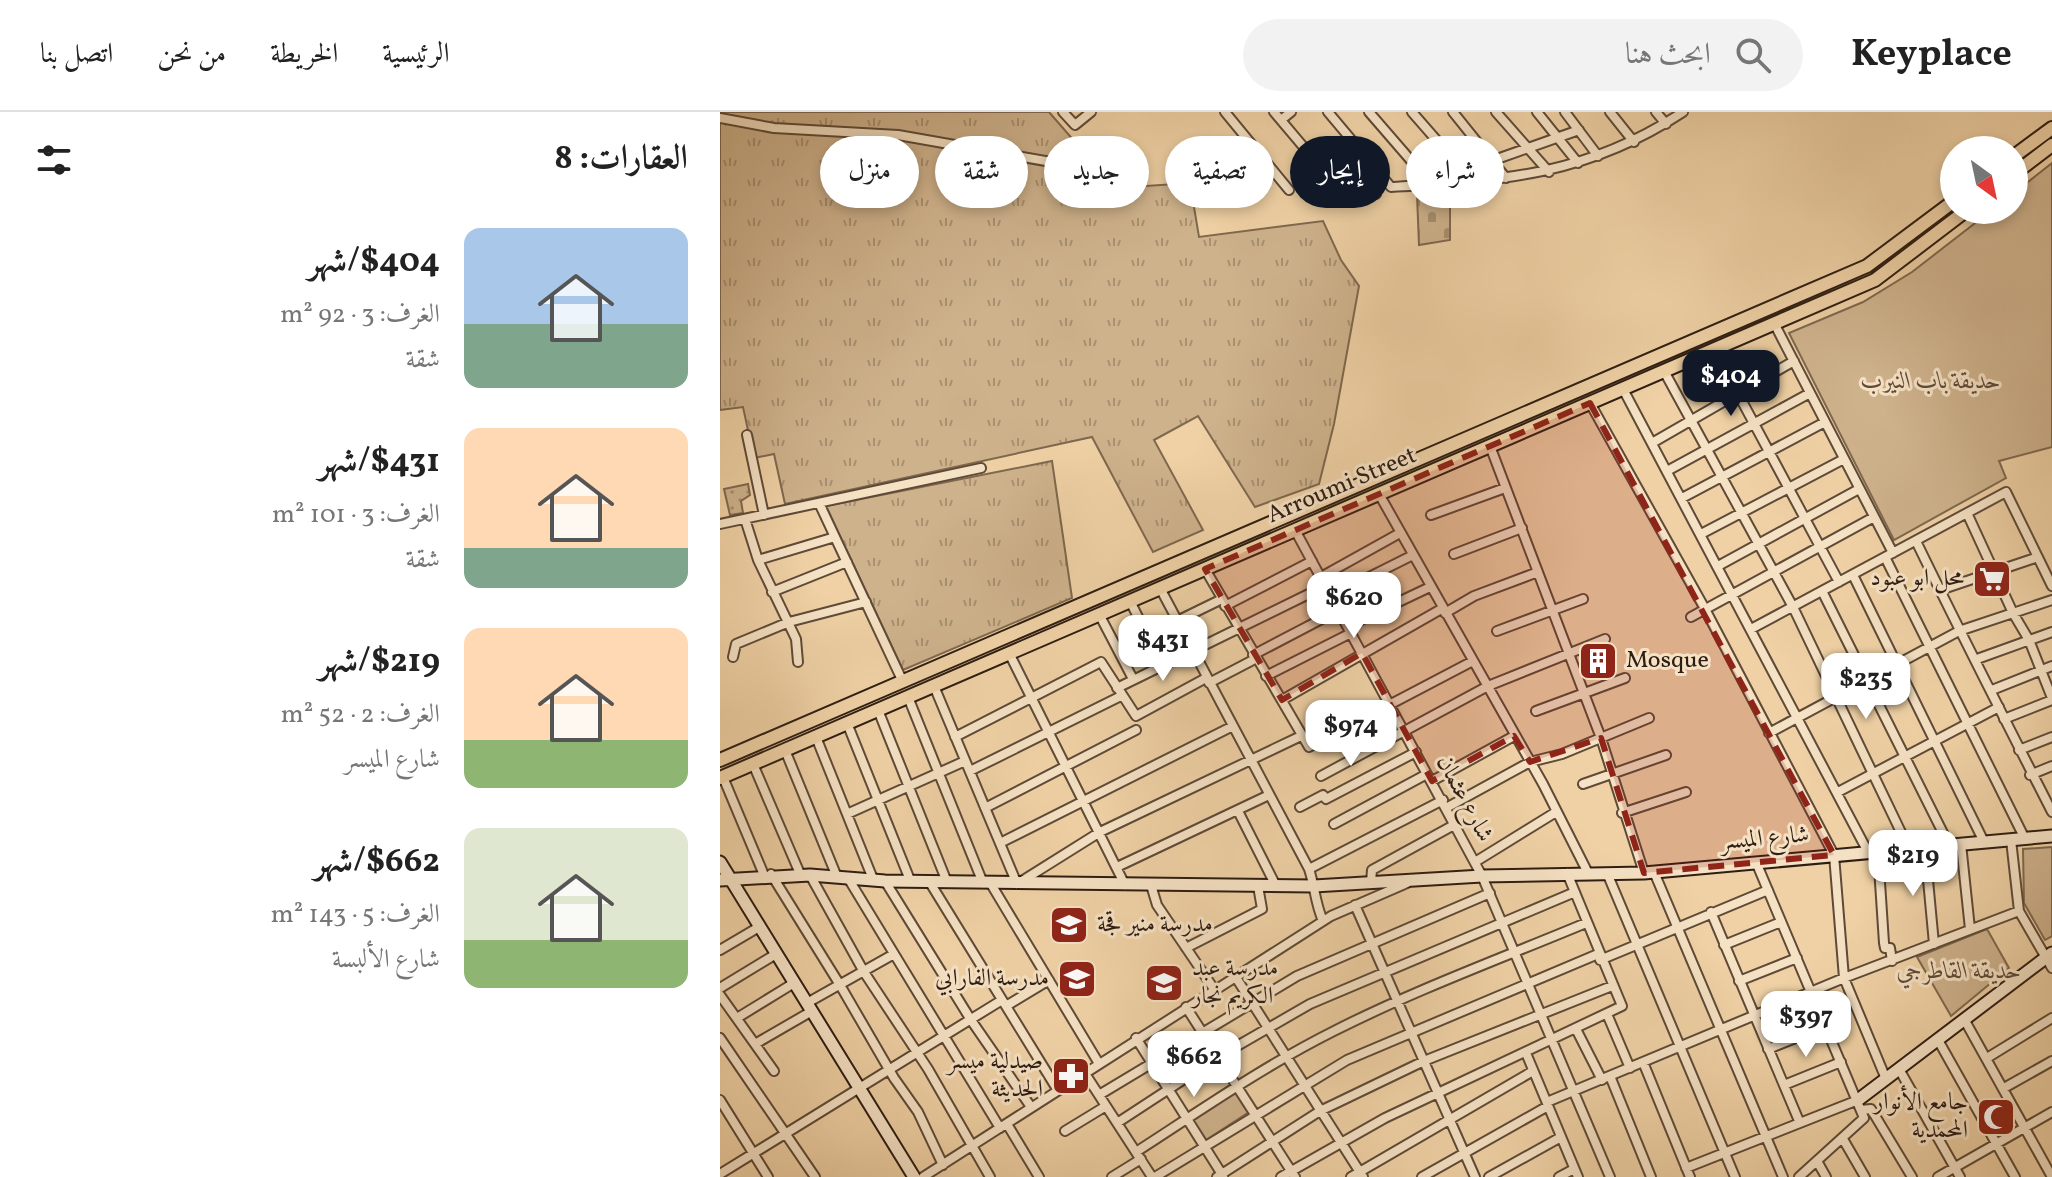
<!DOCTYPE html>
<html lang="ar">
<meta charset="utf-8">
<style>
body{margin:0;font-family:Vollkorn,Amiri,serif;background:#f2f2f2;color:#222;direction:rtl;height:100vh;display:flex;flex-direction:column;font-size:30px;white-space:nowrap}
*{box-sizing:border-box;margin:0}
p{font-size:26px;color:#767676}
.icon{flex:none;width:44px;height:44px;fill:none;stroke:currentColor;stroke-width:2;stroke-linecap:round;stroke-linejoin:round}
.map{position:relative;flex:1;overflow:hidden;direction:ltr}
.panel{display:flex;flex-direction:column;background:#fff;width:720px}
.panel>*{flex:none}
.hud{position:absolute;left:24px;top:24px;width:760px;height:72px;direction:rtl;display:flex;gap:16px}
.needle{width:52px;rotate:147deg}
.fabs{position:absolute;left:1220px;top:24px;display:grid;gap:16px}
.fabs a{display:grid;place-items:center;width:88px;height:88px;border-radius:50%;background:#fff;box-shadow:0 4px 12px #0003;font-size:40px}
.price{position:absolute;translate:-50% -68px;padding:0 18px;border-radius:16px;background:#fff;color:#222;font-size:26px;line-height:52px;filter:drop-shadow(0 2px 4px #0008)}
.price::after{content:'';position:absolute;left:50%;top:48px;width:24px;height:18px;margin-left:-12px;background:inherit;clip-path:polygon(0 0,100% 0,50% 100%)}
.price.active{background:#111827;color:#fff}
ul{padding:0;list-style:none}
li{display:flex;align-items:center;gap:24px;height:200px;padding:0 32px}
li span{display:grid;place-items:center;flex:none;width:224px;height:160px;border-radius:16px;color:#555}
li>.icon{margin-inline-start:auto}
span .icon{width:96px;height:96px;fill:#fffc;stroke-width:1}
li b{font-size:34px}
h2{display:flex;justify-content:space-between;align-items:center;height:96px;padding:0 32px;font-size:34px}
.chip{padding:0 28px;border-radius:36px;background:#fff;box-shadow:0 4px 12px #0003;font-size:28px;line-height:72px}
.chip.active{background:#111827;color:#fff}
header{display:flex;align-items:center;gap:48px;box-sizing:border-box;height:112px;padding:0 40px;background:#fff;border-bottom:2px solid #e0e0e0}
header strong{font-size:38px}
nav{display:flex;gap:44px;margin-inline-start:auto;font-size:28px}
.search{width:560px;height:72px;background:#f2f2f2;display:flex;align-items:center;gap:20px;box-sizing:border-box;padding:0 28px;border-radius:44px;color:#767676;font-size:30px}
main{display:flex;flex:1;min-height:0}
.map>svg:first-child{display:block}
</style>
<header>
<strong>Keyplace</strong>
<div class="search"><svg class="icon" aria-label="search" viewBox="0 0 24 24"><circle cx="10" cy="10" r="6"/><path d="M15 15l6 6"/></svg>ابحث هنا</div>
<nav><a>الرئيسية</a><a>الخريطة</a><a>من نحن</a><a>اتصل بنا</a></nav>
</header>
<main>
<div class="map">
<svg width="1332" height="1065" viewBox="0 0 1332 1065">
<defs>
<pattern id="grass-tufts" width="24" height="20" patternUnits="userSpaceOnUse" patternTransform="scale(2)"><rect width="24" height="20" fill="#ceb28c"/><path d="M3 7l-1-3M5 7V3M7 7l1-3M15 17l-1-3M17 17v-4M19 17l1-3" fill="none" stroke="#a89071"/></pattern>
<pattern id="cemetery-stones" width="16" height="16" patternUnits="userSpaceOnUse" patternTransform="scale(2)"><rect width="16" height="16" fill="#ceb28c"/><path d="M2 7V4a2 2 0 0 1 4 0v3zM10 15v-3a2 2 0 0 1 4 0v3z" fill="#a89071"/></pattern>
<pattern id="garden-dots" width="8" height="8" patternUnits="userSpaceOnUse" patternTransform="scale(2)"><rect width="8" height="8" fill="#ceb28c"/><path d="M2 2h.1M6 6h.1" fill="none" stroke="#a89071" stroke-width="1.8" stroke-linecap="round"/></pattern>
</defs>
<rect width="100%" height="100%" fill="#efd1a5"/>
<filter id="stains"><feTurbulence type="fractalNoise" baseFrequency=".0025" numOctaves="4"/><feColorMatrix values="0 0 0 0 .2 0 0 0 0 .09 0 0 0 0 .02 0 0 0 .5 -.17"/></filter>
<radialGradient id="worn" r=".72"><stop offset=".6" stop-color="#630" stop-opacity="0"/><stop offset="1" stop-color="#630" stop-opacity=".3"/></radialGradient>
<!-- grass -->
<path fill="url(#grass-tufts)" stroke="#7e684f" stroke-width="2" d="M0 0H329L382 61 411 75 470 71 479 125 603 109 621 148 639 174 614 312 599 372 535 395 478 304 434 328 483 418 433 440 372 325 65 392 54 342 34 346 23 295 0 298Z
M332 349 352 486 183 558 106 394Z"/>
<!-- cemetery -->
<path fill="url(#cemetery-stones)" stroke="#7e684f" stroke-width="2" d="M697 83 730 84V128L699 133Z"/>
<!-- park -->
<path fill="#ceb28c" stroke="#7e684f" stroke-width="2" d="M1332 51V335L1279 349 1286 366 1174 428 1069 221 1143 190 1192 160 1272 98H1294V81Z
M1332 735V824L1325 828 1304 791 1303 737Z
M1267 817 1289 856 1231 904 1197 845Z
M516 978 529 1000 486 1028 472 1007Z"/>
<!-- garden -->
<path fill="url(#garden-dots)" stroke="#7e684f" stroke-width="2" d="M28 372 30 383 21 389 23 401 10 403 4 377Z"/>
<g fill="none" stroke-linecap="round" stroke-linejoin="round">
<!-- minor casing -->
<g stroke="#5e4a37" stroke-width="12">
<path id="minor" d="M343 0 355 13 371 0
M505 0 569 78
M554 0 630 90 656 82
M608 0 671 75C784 68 866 64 963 0
M649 0 700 59 706 73
M692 0 753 70
M733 0 786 66
M776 0 829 60
M817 0 858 51
M845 0 878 44
M890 0 914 30
M936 0 946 12
M0 6 54 16 178 23 388 60
M561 8 571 0
M774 48 859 18
M1054 211 1173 441
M994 237 1119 470
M944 259 1073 495 1189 737
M903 277 1148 740
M870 291 985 497 1114 743 1124 866 1166 967
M27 323 44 403
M932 331 1074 249
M770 334 881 626 924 761
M947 359 1090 281
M659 382 823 672 868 761
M962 386 1105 310
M99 391 183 570
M1247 401 1293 501 1309 528 1332 586
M711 403 785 376
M25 407 38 448 76 527 78 550
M0 412 261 356
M575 418 762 764 890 1065
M981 422 1124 347
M1196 429C1240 520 1286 610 1332 700
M734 442 802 416
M1165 445 1305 727
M38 448 115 425
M998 454 1139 377
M485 457 589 635 751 550
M1133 463 1264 730
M601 465 680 421
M440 476 589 757C595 775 595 791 603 809
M1220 478 1318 445
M1102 479 1229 733
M52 480 127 450
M611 484 693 443
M410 489 442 553
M505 494 592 449
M725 501 754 484 818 460
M379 502 413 567
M971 505 1154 405
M457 509 502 487
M628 514 710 475
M1031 517 1286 380 1332 474
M777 519 863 487
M289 541 405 773
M533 543 619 498
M13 545 16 532 69 510 146 490
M1257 547 1332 520
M546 564 631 521
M489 571 535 547
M214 574 297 772 380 720 581 624
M397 576 605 474
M1272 578 1332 554
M188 585 263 771
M562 588 723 496
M158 598 227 770
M816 599 905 566
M1284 607 1332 588
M127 611 190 768
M1049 621 1239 519 1332 488
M96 625 153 767
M235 625 381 550 416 604 486 566
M65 638 117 765
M1299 638 1332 625
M33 652 81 764
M250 659 401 584
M1310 663 1332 654
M601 664 768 574 885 527
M3 665 44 763
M712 669 794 624
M863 672 946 643
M1118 680 1279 595
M580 695 603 683 606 687 696 640
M265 696 416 618
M726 696 810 650 842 642 929 606
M518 699 556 774
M902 701 966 680
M127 702 245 649
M614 712 707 662
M1291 728 1299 799 1332 856
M280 731 511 615
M1241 732 1250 817
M1205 736 1214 832
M1158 740 1164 831 1165 836H1170L1172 849
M755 750 836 700
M1036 750 1144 1006 1079 1065
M397 755 549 683
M589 757 723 688
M934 760 1063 1065
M887 761 1015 1065
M51 762 120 873 174 966 198 1000 223 1053
M90 763 144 860 208 957 270 1065
M128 766 280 1016
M165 769 251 908 311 995
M209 769 337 977
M651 770 652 758 734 713
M271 772 378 950
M431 773 437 793 494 877
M635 793 755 1065
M991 800 1079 1009
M1004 833 1061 810
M466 836 542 797 538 774
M0 838 39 815
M880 848 1048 778
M515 864 643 1065
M1019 869 1077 846
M0 876 56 842
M0 883 54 959
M87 891 174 842
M286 894 329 868
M466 895 575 1065
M887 902 910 956
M17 906 74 871
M1244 907 1332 1065
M856 917 882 968
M0 926 95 1065
M416 926 503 1064
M1218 928 1295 1065
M35 932 92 899
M1048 937 1106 914
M806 941 858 1065
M1267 946 1332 906
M923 950 970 1065
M1179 957 1240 1065
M364 960 432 1065
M890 964 931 1065
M1064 973 1121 950
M1284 976 1332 949
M379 983 577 864 770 781
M0 988 48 1065
M827 990 1124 866 1299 799
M1141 998 1151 997 1192 1065
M397 1011 498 945 590 892 855 780
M287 1012 319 1065
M345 1019 386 994
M1123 1027 1145 1065
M416 1040C481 998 544 954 614 919 695 878 782 846 866 811
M1097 1049 1106 1065
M966 1056 1138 988
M0 1062 282 888
M203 1065 611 804 687 771
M392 1065 421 1047
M435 1065 627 948 878 842
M497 1065 600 999 704 949 892 874
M561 1065 665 1006 902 894 847 761
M631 1065 813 959
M702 1065 828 994
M769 1065 841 1025
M839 1065 854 1057
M1218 1065 1332 1000"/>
</g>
<!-- secondary casing -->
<g stroke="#2e1d12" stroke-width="15">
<path id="secondary" d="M0 750 194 1065
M0 768 90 763 165 769 594 774 762 764 924 761 1332 724
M1138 988 1332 841"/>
</g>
<!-- primary casing -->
<g stroke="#2e1d12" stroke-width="16">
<path id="primary" d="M1294 44 1332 16
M1294 62 1332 33
M0 648 1147 154 1234 89
M0 666 1155 168 1247 98"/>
</g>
<!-- minor -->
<use href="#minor" stroke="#f5e1c4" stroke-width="8"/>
<!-- secondary -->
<use href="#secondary" stroke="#f5e1c4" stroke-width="11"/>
<!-- primary -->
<use href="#primary" stroke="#efd1a5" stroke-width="12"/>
</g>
<!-- marked area -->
<path fill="#8f2418" fill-opacity="0.2" stroke="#8f2418" stroke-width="6" stroke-dasharray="16 10" stroke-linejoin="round" d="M870 291 1114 743 924 761 881 626 810 650 794 624 712 669 642 541 562 588 485 457Z"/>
<!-- icons -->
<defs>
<g id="supermarket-square" transform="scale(2)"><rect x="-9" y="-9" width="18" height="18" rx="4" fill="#8f2418" stroke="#f5e1c4"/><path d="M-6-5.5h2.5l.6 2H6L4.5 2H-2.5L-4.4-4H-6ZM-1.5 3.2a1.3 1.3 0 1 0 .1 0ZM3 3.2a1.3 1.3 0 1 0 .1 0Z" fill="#fff"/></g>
<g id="building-square" transform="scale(2)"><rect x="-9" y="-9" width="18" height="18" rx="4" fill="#8f2418" stroke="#f5e1c4"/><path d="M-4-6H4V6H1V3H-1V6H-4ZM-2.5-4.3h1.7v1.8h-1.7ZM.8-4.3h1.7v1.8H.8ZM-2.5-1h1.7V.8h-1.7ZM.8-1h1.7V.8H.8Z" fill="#fff"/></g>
<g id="school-square" transform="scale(2)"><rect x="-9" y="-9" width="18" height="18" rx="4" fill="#8f2418" stroke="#f5e1c4"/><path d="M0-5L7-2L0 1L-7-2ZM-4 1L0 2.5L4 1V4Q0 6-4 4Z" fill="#fff"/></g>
<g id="pharmacy-square" transform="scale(2)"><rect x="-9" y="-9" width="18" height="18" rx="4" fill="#8f2418" stroke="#f5e1c4"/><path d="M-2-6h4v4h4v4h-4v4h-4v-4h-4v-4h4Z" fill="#fff"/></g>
<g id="mosque-square" transform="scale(2)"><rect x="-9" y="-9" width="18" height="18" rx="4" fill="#8f2418" stroke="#f5e1c4"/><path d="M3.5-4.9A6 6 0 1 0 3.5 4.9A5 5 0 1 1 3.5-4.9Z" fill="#fff"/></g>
</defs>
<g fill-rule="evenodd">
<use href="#supermarket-square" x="1272" y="467"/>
<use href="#building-square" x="878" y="549"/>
<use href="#school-square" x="349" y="813"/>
<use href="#school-square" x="357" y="867"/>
<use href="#school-square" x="444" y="871"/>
<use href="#pharmacy-square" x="351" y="964"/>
<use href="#mosque-square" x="1276" y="1005"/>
</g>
<g text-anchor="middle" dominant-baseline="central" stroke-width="6" stroke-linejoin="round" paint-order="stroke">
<!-- park labels -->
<g font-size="24" font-style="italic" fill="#5e4a37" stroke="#f5e1c4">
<text x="1211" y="270">حديقة باب النيرب</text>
<text x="1239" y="860">حديقة القاطرجي</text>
</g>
<!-- street labels -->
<g font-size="24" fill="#2e1d12" stroke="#f5e1c4">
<text transform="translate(622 374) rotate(-23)">Arroumi Street</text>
<text transform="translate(744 687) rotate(62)">شارع عثمان</text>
<text transform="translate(1045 727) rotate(-5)">شارع الميسر</text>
</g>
<!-- poi labels -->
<g font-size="24" fill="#2e1d12" stroke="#f5e1c4" text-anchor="end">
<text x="1244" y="467">محل ابو عبود</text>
<text x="906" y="549" text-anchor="start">Mosque</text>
<text x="377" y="813" text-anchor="start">مدرسة منير قجة</text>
<text x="472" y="857" text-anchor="start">مدرسة عبد<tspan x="472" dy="28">الكريم نجار</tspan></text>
<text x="329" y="867">مدرسة الفارابي</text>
<text x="323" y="950">صيدلية ميسر<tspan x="323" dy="28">الحديثة</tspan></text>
<text x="1248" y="991">جامع الأنوار<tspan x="1248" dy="28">المحمدية</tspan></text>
</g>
</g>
<rect width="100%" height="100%" filter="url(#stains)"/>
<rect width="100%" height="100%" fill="url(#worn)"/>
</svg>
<div class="fabs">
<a><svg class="needle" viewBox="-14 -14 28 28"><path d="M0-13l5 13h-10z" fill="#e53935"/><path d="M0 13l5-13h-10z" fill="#767676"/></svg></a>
</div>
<b class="price active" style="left:1011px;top:306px">$404</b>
<b class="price" style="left:634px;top:528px">$620</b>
<b class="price" style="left:443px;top:571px">$431</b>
<b class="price" style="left:1146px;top:609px">$235</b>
<b class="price" style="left:631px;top:656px">$974</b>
<b class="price" style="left:1193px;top:786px">$219</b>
<b class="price" style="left:1086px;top:947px">$397</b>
<b class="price" style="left:474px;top:987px">$662</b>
<div class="hud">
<a class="chip">شراء</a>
<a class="chip active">إيجار</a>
<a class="chip">تصفية</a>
<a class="chip">جديد</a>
<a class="chip">شقة</a>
<a class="chip">منزل</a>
</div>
</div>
<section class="panel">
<h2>العقارات: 8<svg class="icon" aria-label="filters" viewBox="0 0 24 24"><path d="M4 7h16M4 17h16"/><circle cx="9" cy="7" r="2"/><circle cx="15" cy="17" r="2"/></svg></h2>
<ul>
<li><span style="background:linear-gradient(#a9c7e8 60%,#7fa58c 0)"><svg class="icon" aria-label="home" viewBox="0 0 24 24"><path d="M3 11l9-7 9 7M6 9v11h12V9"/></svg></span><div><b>$404/شهر</b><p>الغرف: 3 · 92 m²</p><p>شقة</p></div></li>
<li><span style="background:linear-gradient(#ffd9b3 75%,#7fa58c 0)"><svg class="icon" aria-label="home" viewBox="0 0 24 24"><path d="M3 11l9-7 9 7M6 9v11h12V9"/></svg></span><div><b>$431/شهر</b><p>الغرف: 3 · 101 m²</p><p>شقة</p></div></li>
<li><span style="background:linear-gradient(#ffd9b3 70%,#8fb573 0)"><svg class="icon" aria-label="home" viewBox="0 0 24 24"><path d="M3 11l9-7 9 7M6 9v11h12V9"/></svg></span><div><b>$219/شهر</b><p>الغرف: 2 · 52 m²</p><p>شارع الميسر</p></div></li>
<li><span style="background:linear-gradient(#dfe7d0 70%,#8fb573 0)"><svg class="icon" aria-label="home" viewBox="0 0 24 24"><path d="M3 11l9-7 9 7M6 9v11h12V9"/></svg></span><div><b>$662/شهر</b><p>الغرف: 5 · 143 m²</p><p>شارع الألبسة</p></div></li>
</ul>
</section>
</main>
